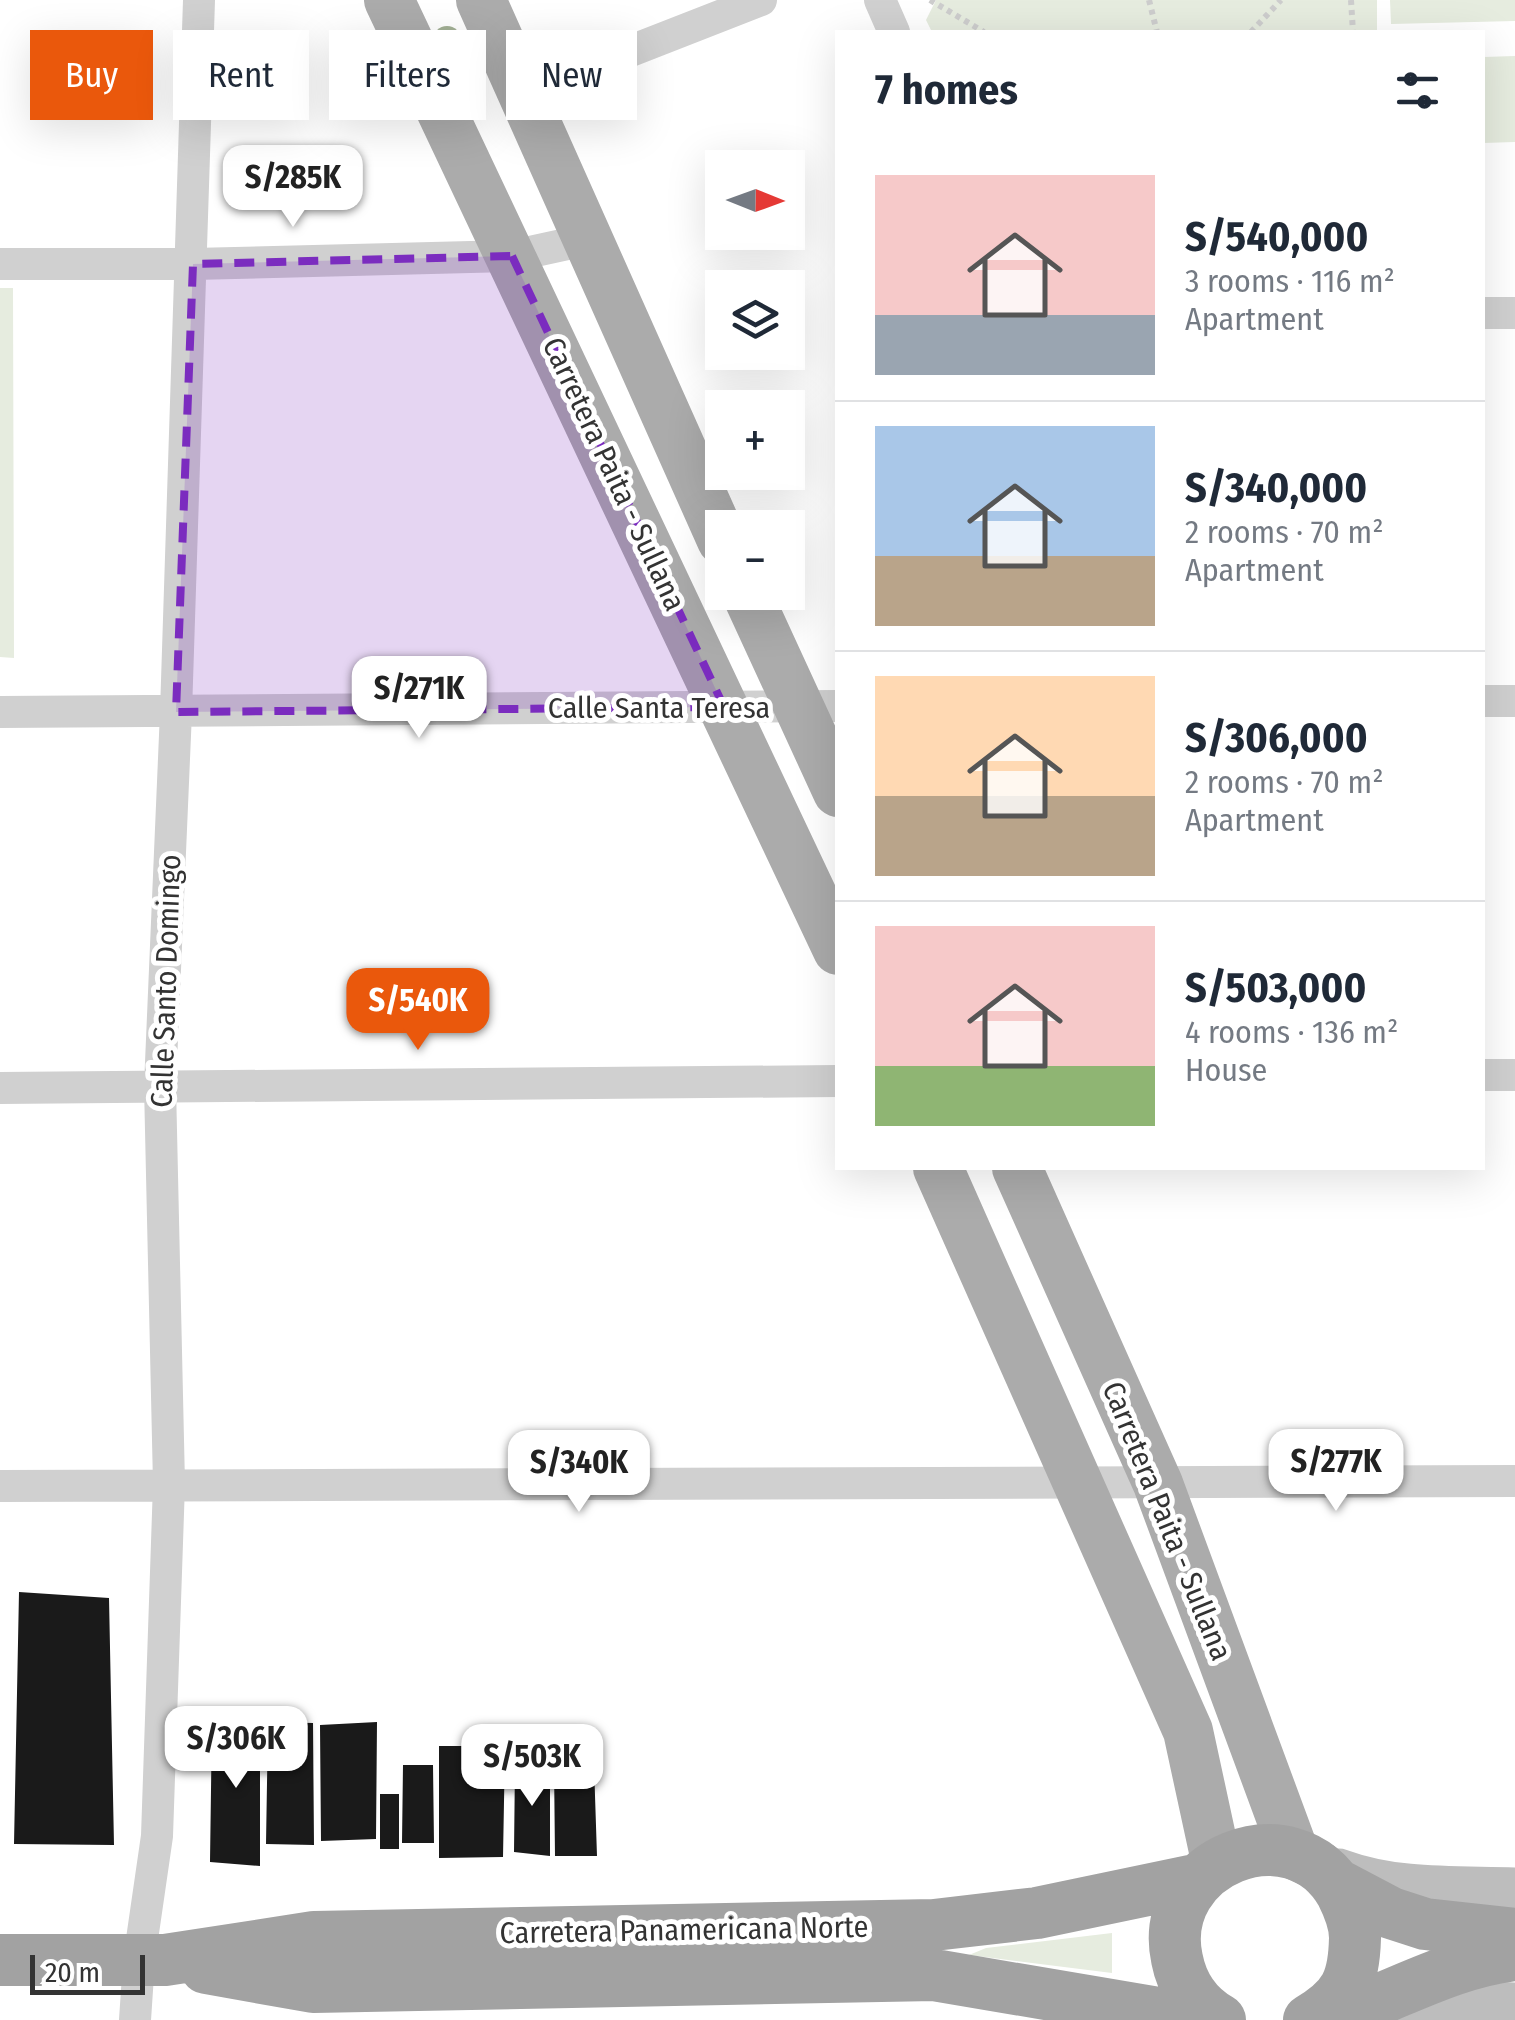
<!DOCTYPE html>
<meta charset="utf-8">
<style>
body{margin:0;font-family:"Fira Sans Condensed",sans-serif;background:#f2f2f3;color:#1f2937;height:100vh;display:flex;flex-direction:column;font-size:38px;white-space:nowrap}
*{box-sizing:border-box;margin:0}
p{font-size:32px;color:#747a83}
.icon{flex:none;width:55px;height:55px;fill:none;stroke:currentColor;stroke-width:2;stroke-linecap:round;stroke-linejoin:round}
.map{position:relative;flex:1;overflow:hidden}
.sheet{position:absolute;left:835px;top:30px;width:650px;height:1140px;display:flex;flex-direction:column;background:#fff;border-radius:0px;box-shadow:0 10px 40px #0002}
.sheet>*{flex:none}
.banner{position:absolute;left:30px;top:30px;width:655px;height:90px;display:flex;gap:20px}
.needle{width:65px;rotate:91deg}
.buttons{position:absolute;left:705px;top:150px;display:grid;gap:20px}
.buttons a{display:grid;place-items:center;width:100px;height:100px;border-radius:0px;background:#fff;box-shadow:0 10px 40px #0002;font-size:50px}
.scale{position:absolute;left:30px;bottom:25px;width:115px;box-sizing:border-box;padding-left:10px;border:5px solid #333;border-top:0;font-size:28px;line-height:35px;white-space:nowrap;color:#333;-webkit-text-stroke:8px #fff;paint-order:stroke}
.price{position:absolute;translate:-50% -85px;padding:0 22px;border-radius:20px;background:#fff;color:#222;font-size:32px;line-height:65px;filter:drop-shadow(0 2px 5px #0008)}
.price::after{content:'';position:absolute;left:50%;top:60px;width:30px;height:22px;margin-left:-15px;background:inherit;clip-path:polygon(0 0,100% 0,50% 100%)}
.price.on{background:#ea580c;color:#fff}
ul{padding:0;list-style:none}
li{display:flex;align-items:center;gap:30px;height:250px;padding:0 40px}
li+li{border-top:2px solid #e0e1e3}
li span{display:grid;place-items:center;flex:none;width:280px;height:200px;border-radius:0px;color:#555}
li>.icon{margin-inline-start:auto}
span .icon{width:120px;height:120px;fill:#fffc;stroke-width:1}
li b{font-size:42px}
h2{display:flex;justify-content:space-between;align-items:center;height:120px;padding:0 40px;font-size:42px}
.tag{padding:0 35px;border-radius:0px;background:#fff;box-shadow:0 10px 40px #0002;font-size:35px;line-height:90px}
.tag.on{background:#ea580c;color:#fff}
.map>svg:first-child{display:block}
</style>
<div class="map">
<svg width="1515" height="2020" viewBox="0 0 1515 2020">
<rect width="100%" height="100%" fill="#fff"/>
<!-- green -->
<path fill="#e6ecdf" d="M936 0H1377V32H932L926 20Z
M1390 0H1515V21L1391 24Z
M1515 56V142L1483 143V57Z
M0 288H13L14 658 0 657Z
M1112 1933V1973L969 1955 986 1948Z"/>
<!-- building -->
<path fill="#1a1a1a" d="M19 1592 109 1598 114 1845 14 1844Z
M260 1717V1866L210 1862 212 1718Z
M268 1722 313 1723 314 1845 266 1844Z
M377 1722 376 1839 321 1841 320 1725Z
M439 1746H505L503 1857 439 1858Z
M515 1764H550V1856L514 1852Z
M554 1764 594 1765 597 1856H555Z
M403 1765H433L434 1843H402Z
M380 1794H399V1849H380Z"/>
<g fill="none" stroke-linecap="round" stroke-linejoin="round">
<!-- path -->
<path stroke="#cdcdcd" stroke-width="6" stroke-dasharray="5 5" stroke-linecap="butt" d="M930 0 984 32
M1149 0 1157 32
M1351 0 1353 32
M1251 32 1281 0"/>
<!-- minor -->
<path stroke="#d0d0d0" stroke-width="32" d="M880 0 894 32
M523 93 761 0
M0 264H193L512 256 590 239
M1482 313H1515
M1482 701H1515
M0 712 838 706
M1482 1075H1515
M0 1088 838 1081
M0 1486 1515 1481
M135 2020 139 1960 157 1836 169 1484 160 1086 176 712 199 0"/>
<!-- secondary -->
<path stroke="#bdbdbd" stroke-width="45" d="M1339 1871C1396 1892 1455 1888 1515 1890
M1385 1999 1515 2005"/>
<!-- primary -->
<path stroke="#ababab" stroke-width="50" d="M389 0 838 950
M481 0 722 540
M746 592 838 792
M938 1168 1188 1731 1217 1865
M1017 1168 1158 1484 1295 1855 1319 1866"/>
<!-- trunk -->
<path stroke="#a2a2a2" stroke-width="52" d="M1336 1884 1391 1913 1425 1924 1515 1934
M0 1960H165L314 1937 934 1925 1037 1913 1200 1879
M206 1968 313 1987 934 1975 1199 2020
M1220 2020C1197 2007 1182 1985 1177 1959 1156 1862 1292 1806 1342 1894 1349 1908 1355 1923 1355 1938 1354 1980 1346 1998 1309 2020
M1323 2020C1388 2001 1446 1963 1515 1955"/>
</g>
<!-- trees -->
<circle fill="#a2b095" cx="447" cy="40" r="14"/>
<!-- marked area -->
<path fill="#7b2cbf" fill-opacity="0.2" stroke="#7b2cbf" stroke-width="8" stroke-dasharray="20 12" stroke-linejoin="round" d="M512 256 724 707 176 712 193 264Z"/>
<g text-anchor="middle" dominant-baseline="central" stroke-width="10" stroke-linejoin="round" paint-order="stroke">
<!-- street labels -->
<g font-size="30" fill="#333" stroke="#fff">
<text transform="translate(614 474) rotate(65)">Carretera Paita - Sullana</text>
<text x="659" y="708">Calle Santa Teresa</text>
<text transform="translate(166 981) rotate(-88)">Calle Santo Domingo</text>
<text transform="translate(1167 1521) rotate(68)">Carretera Paita - Sullana</text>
<text transform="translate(684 1930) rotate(-1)">Carretera Panamericana Norte</text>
</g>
</g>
</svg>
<div class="buttons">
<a><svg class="needle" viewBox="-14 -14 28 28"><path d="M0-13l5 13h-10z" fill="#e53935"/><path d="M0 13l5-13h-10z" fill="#747a83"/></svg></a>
<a><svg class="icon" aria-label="layers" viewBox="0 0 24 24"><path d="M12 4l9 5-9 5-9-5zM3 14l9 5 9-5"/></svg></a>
<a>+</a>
<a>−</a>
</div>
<div class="scale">20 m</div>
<b class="price" style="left:293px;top:230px">S/285K</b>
<b class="price" style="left:419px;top:741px">S/271K</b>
<b class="price on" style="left:418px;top:1053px">S/540K</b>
<b class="price" style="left:1336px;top:1514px">S/277K</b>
<b class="price" style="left:579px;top:1515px">S/340K</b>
<b class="price" style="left:236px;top:1791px">S/306K</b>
<b class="price" style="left:532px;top:1809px">S/503K</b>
<div class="banner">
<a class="tag on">Buy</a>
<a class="tag">Rent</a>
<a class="tag">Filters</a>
<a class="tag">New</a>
</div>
<section class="sheet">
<h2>7 homes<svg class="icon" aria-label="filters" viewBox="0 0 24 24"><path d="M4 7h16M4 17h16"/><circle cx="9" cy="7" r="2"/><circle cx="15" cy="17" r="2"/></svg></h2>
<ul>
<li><span style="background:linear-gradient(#f6c9c9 70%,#9aa5b1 0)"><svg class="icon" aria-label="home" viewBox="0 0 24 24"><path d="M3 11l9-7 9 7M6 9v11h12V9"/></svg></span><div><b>S/540,000</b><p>3 rooms · 116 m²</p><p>Apartment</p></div></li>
<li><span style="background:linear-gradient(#a9c7e8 65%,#b9a48a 0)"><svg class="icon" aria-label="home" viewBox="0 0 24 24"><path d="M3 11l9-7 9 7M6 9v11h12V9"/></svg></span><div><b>S/340,000</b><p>2 rooms · 70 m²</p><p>Apartment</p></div></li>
<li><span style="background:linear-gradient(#ffd9b3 60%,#b9a48a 0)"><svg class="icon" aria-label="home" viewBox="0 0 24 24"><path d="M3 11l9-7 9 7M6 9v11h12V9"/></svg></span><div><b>S/306,000</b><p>2 rooms · 70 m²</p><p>Apartment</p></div></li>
<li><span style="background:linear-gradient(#f6c9c9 70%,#8fb573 0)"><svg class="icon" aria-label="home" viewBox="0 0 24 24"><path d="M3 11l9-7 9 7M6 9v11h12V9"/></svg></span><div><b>S/503,000</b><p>4 rooms · 136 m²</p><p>House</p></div></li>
</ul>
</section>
</div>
